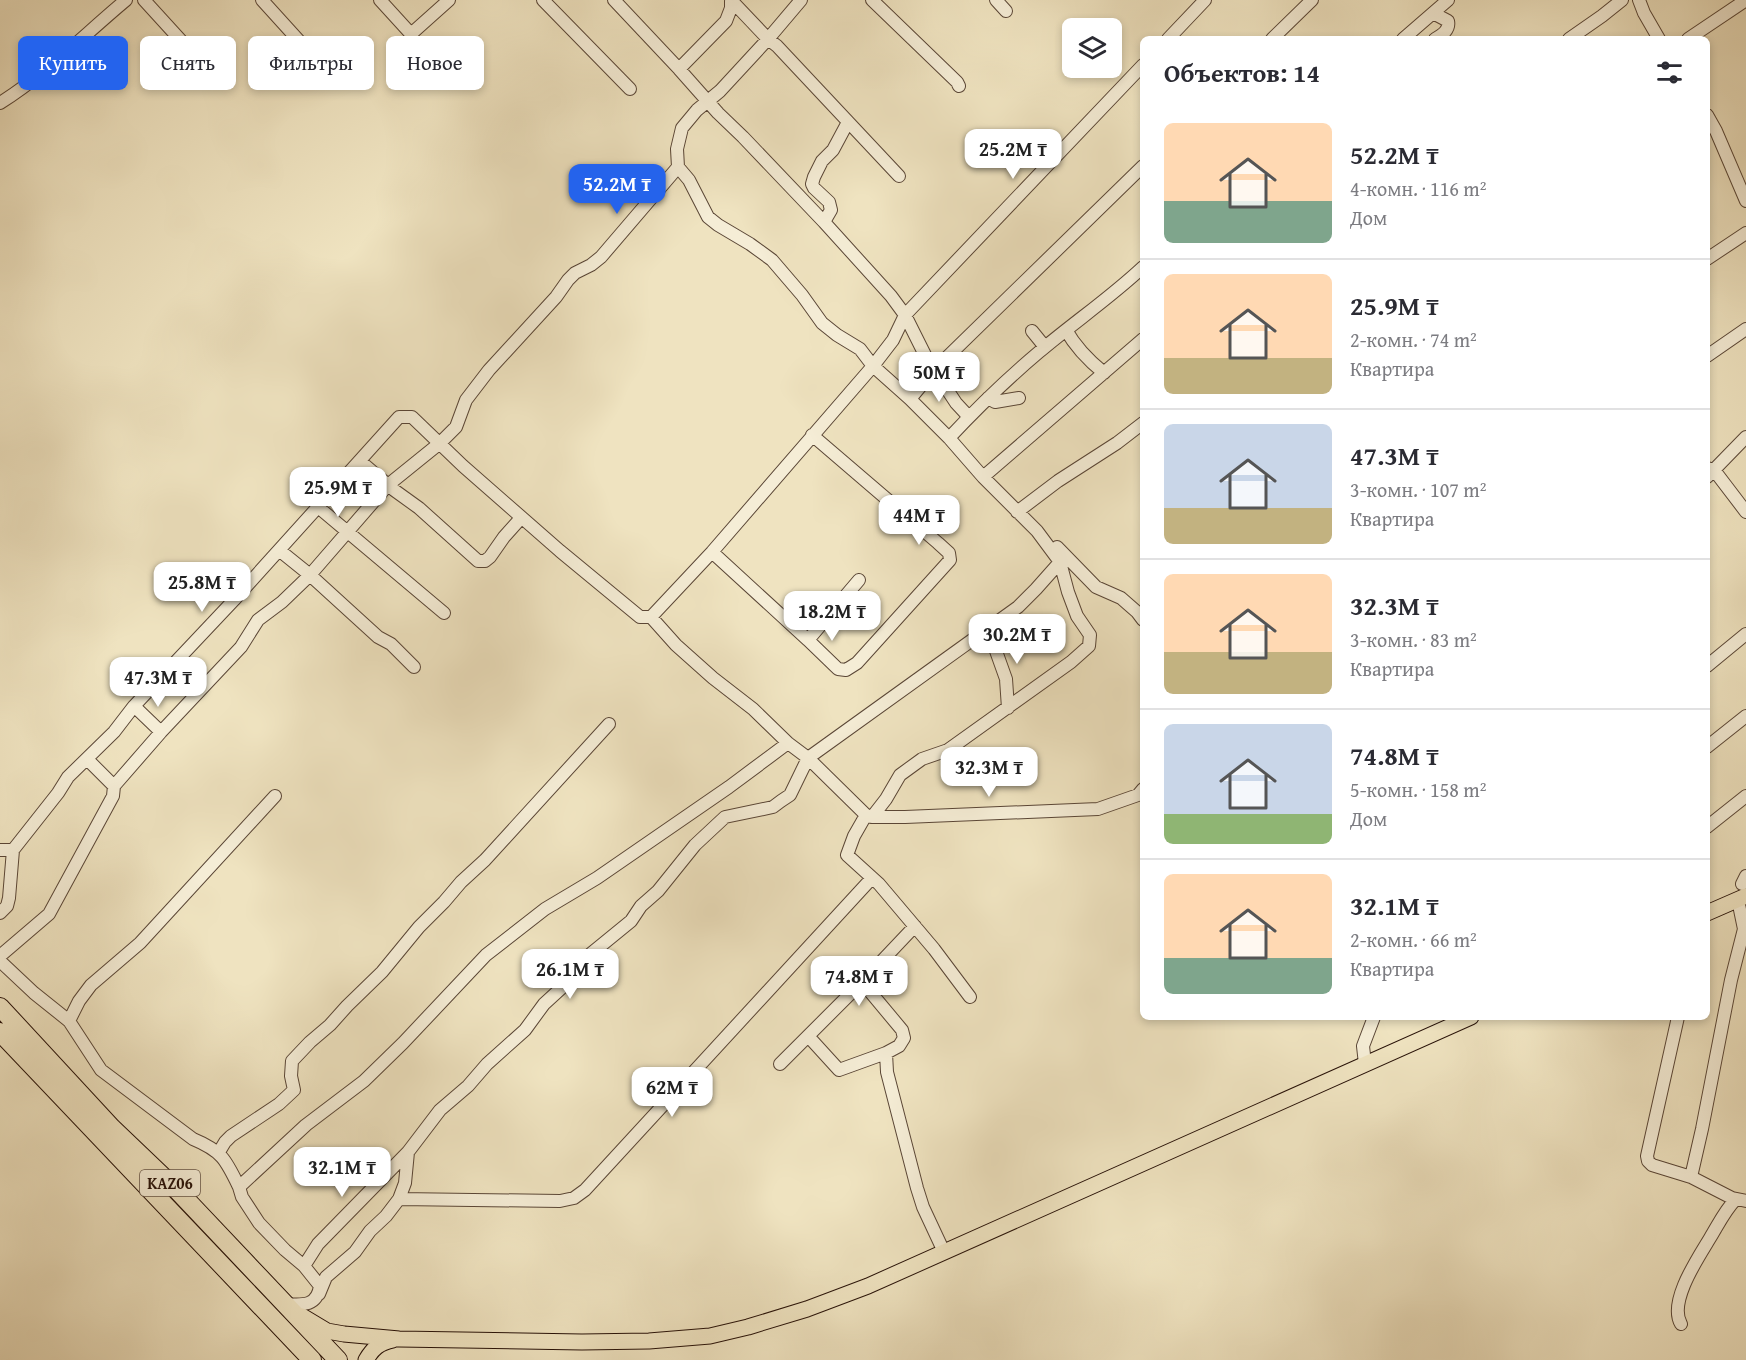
<!DOCTYPE html>
<html lang="ru">
<meta charset="utf-8">
<style>
body{margin:0;font-family:"Gentium Book Plus",serif;background:#f7f7f7;color:#2b2b33;height:100vh;display:flex;flex-direction:column;font-size:22px;white-space:nowrap}
*{box-sizing:border-box;margin:0}
p{font-size:20px;color:#7c7c81}
.icon{flex:none;width:33px;height:33px;fill:none;stroke:currentColor;stroke-width:2;stroke-linecap:round;stroke-linejoin:round}
.map{position:relative;flex:1;overflow:hidden}
.drawer{position:absolute;left:1140px;top:36px;width:570px;height:984px;display:flex;flex-direction:column;background:#fff;border-radius:9px;box-shadow:0 3px 9px #0003}
.drawer>*{flex:none}
.hud{position:absolute;left:18px;top:36px;width:570px;height:54px;display:flex;gap:12px}
.tools{position:absolute;left:1062px;top:18px;display:grid;gap:12px}
.tools a{display:grid;place-items:center;width:60px;height:60px;border-radius:9px;background:#fff;box-shadow:0 3px 9px #0003;font-size:30px}
.price{position:absolute;translate:-50% -51px;padding:0 14px;border-radius:12px;background:#fff;color:#222;font-size:20px;line-height:39px;filter:drop-shadow(0 2px 3px #0008)}
.price::after{content:'';position:absolute;left:50%;top:36px;width:18px;height:14px;margin-left:-9px;background:inherit;clip-path:polygon(0 0,100% 0,50% 100%)}
.price.current{background:#2563eb;color:#fff}
ul{padding:0;list-style:none}
li{display:flex;align-items:center;gap:18px;height:150px;padding:0 24px}
li+li{border-top:2px solid #e1e1e2}
li span{display:grid;place-items:center;flex:none;width:168px;height:120px;border-radius:9px;color:#555}
li>.icon{margin-inline-start:auto}
span .icon{width:72px;height:72px;fill:#fffc;stroke-width:1}
li b{font-size:26px}
h2{display:flex;justify-content:space-between;align-items:center;height:72px;padding:0 24px;font-size:26px}
.pill{padding:0 21px;border-radius:9px;background:#fff;box-shadow:0 3px 9px #0003;font-size:21px;line-height:54px}
.pill.current{background:#2563eb;color:#fff}
.map>svg:first-child{display:block}
</style>
<div class="map">
<svg width="1746" height="1360" viewBox="0 0 1746 1360">
<rect width="100%" height="100%" fill="#efe3c0"/>
<filter id="stains"><feTurbulence type="fractalNoise" baseFrequency=".00333" numOctaves="4"/><feColorMatrix values="0 0 0 0 .2 0 0 0 0 .09 0 0 0 0 .02 0 0 0 .5 -.17"/></filter>
<radialGradient id="worn" r=".72"><stop offset=".6" stop-color="#630" stop-opacity="0"/><stop offset="1" stop-color="#630" stop-opacity=".3"/></radialGradient>
<g fill="none" stroke-linecap="round" stroke-linejoin="round">
<!-- minor casing -->
<g stroke="#5a4636" stroke-width="14">
<path id="minor" d="M144 0 206 68
M262 0 320 64
M380 0 411 34 449 0
M543 0 630 89
M614 0 679 69 718 113 743 137 824 222 831 210 829 202 814 188 812 184 814 177 822 161 833 150 848 122
M731 0 768 39 777 46 899 176
M872 0 957 82 959 86
M996 0 1006 11
M1639 0 1644 13 1659 39
M1433 13 1448 21C1450 30 1442 35 1435 39
M1168 39 1205 0
M1272 39 1312 0
M1403 39 1448 0
M1569 39 1602 16 1622 0
M1688 39 1746 0
M679 69 726 21 731 8V0
M0 103C46 74 84 35 126 0
M1707 115 1716 131 1746 201
M678 167 689 180 708 217 718 225 750 244 772 260 802 295 822 323 837 335 860 349 873 366 910 399
M824 222 891 296 905 315 927 359 956 403 969 417
M1707 259 1746 233
M1066 330C1076 348 1088 360 1104 373
M1032 331 1045 347
M1707 356 1746 329
M988 398 995 402 1019 398
M949 438C977 408 1007 379 1039 352 1073 323 1110 298 1143 267
M360 461 394 490 419 508 478 561H485L490 557 504 537 521 518
M1707 468 1714 470 1746 512
M983 477 1143 339
M1707 477 1746 437
M318 507 444 613
M1017 512 1058 481 1117 443 1143 423
M1057 547 1096 587 1121 598 1137 612 1143 620
M279 550 310 575 378 637 391 644 414 667
M712 552 808 640 859 580
M651 617 676 645 713 678 753 709 788 743 808 758 866 815 872 817H905L1098 809 1138 795 1143 789
M991 627 996 651 1006 679 1008 708
M808 640 838 669 846 670 857 663 950 560 949 553 938 543 812 435
M1707 666 1746 634
M134 706 161 732
M1707 747 1746 716
M87 759 114 786
M866 815 854 836 847 855 879 884 934 949 970 997
M872 817 886 799 900 775 922 759 948 750 1071 662 1089 646 1090 635 1077 616 1068 592 1060 562
M1707 827 1746 796
M0 850H13L58 793 68 777 114 732 134 706 234 600 399 417H412L463 466 560 551 640 617H651L712 552 873 366 893 340 905 315 1143 65
M1742 884 1746 876
M0 913 7 906 9 898 13 850
M0 956 49 914 113 796 114 786 161 732 241 647 258 620 282 602 310 575 388 485 440 443 456 427 466 400 489 370 556 297 568 280 575 273 591 265 601 257 678 167 677 149 682 128 697 110 720 91 768 39 801 0
M0 961 34 993 69 1021 101 1070 193 1139C222 1151 226 1160 239 1187
M862 982 902 1030 904 1038 899 1046 886 1053 887 1072 917 1188 923 1207 944 1252
M1678 1017 1647 1156 1648 1161 1652 1165 1691 1177 1702 1129 1731 980 1744 929 1738 900
M69 1021 79 1001 91 985 140 943 275 796
M808 1036 839 1070 886 1053
M780 1064 862 982 915 926
M1365 1064 1363 1046 1374 1017
M219 1152 225 1142 231 1136 279 1104 294 1090 291 1076 292 1061 310 1042 330 1025 347 1006 382 972 419 927 444 902 461 882 485 860 609 724
M1691 1177 1732 1198 1746 1201
M399 1199 560 1201 574 1198 585 1190 872 878
M304 1266 318 1244 408 1152
M319 1294 326 1277 355 1252 370 1231 386 1216 399 1199 405 1183 408 1152 440 1110 468 1086 487 1064 525 1030 544 1004 568 982 582 961 631 921 641 906 658 891 695 845 725 817 773 807 781 801 790 795 808 758 1018 607 1036 589 1060 562 1037 531 983 477 949 438 910 399 935 369 1143 166
M285 1304C302 1305 317 1307 320 1286L304 1266 285 1250 259 1223 242 1197 239 1187 306 1125 364 1081 403 1043 486 955 545 909 597 878 729 787 788 743
M1681 1324C1668 1302 1698 1258 1710 1238 1718 1225 1725 1210 1736 1199"/>
</g>
<!-- major casing -->
<g stroke="#281208" stroke-width="17">
<path id="major" d="M1707 913 1746 896
M302 1316 327 1331 344 1334 399 1339 582 1342 649 1341 710 1336 748 1327 807 1309 868 1286 1471 1017
M366 1360C373 1348 379 1343 393 1340"/>
</g>
<!-- highway casing -->
<g stroke="#281208" stroke-width="20">
<path id="highway" d="M0 1007 112 1128 179 1192 338 1360
M0 1032 312 1360"/>
</g>
<!-- minor -->
<use href="#minor" stroke="#f5edd6" stroke-width="12"/>
<!-- major -->
<use href="#major" stroke="#efe3c0" stroke-width="15"/>
<!-- highway -->
<use href="#highway" stroke="#efe3c0" stroke-width="18"/>
</g>
<g text-anchor="middle" dominant-baseline="central" stroke-width="5" stroke-linejoin="round" paint-order="stroke">
<!-- shield labels -->
<rect fill="#f5edd6" stroke="#665446" stroke-width="1.5" x="140" y="1170" width="60" height="26" rx="4.5"/>
<g font-size="16" font-weight="bold" fill="#281208">
<text x="170" y="1183">KАZ06</text>
</g>
</g>
<rect width="100%" height="100%" filter="url(#stains)"/>
<rect width="100%" height="100%" fill="url(#worn)"/>
</svg>
<div class="tools">
<a><svg class="icon" aria-label="layers" viewBox="0 0 24 24"><path d="M12 4l9 5-9 5-9-5zM3 14l9 5 9-5"/></svg></a>
</div>
<b class="price" style="left:1013px;top:180px">25.2M ₸</b>
<b class="price current" style="left:617px;top:215px">52.2M ₸</b>
<b class="price" style="left:939px;top:403px">50M ₸</b>
<b class="price" style="left:338px;top:518px">25.9M ₸</b>
<b class="price" style="left:919px;top:546px">44M ₸</b>
<b class="price" style="left:202px;top:613px">25.8M ₸</b>
<b class="price" style="left:832px;top:642px">18.2M ₸</b>
<b class="price" style="left:1017px;top:665px">30.2M ₸</b>
<b class="price" style="left:158px;top:708px">47.3M ₸</b>
<b class="price" style="left:989px;top:798px">32.3M ₸</b>
<b class="price" style="left:570px;top:1000px">26.1M ₸</b>
<b class="price" style="left:859px;top:1007px">74.8M ₸</b>
<b class="price" style="left:672px;top:1118px">62M ₸</b>
<b class="price" style="left:342px;top:1198px">32.1M ₸</b>
<div class="hud">
<a class="pill current">Купить</a>
<a class="pill">Снять</a>
<a class="pill">Фильтры</a>
<a class="pill">Новое</a>
</div>
<section class="drawer">
<h2>Объектов: 14<svg class="icon" aria-label="filters" viewBox="0 0 24 24"><path d="M4 7h16M4 17h16"/><circle cx="9" cy="7" r="2"/><circle cx="15" cy="17" r="2"/></svg></h2>
<ul>
<li><span style="background:linear-gradient(#ffd9b3 65%,#7fa58c 0)"><svg class="icon" aria-label="home" viewBox="0 0 24 24"><path d="M3 11l9-7 9 7M6 9v11h12V9"/></svg></span><div><b>52.2M ₸</b><p>4-комн. · 116 m²</p><p>Дом</p></div></li>
<li><span style="background:linear-gradient(#ffd9b3 70%,#c2b280 0)"><svg class="icon" aria-label="home" viewBox="0 0 24 24"><path d="M3 11l9-7 9 7M6 9v11h12V9"/></svg></span><div><b>25.9M ₸</b><p>2-комн. · 74 m²</p><p>Квартира</p></div></li>
<li><span style="background:linear-gradient(#c9d6e8 70%,#c2b280 0)"><svg class="icon" aria-label="home" viewBox="0 0 24 24"><path d="M3 11l9-7 9 7M6 9v11h12V9"/></svg></span><div><b>47.3M ₸</b><p>3-комн. · 107 m²</p><p>Квартира</p></div></li>
<li><span style="background:linear-gradient(#ffd9b3 65%,#c2b280 0)"><svg class="icon" aria-label="home" viewBox="0 0 24 24"><path d="M3 11l9-7 9 7M6 9v11h12V9"/></svg></span><div><b>32.3M ₸</b><p>3-комн. · 83 m²</p><p>Квартира</p></div></li>
<li><span style="background:linear-gradient(#c9d6e8 75%,#8fb573 0)"><svg class="icon" aria-label="home" viewBox="0 0 24 24"><path d="M3 11l9-7 9 7M6 9v11h12V9"/></svg></span><div><b>74.8M ₸</b><p>5-комн. · 158 m²</p><p>Дом</p></div></li>
<li><span style="background:linear-gradient(#ffd9b3 70%,#7fa58c 0)"><svg class="icon" aria-label="home" viewBox="0 0 24 24"><path d="M3 11l9-7 9 7M6 9v11h12V9"/></svg></span><div><b>32.1M ₸</b><p>2-комн. · 66 m²</p><p>Квартира</p></div></li>
</ul>
</section>
</div>
